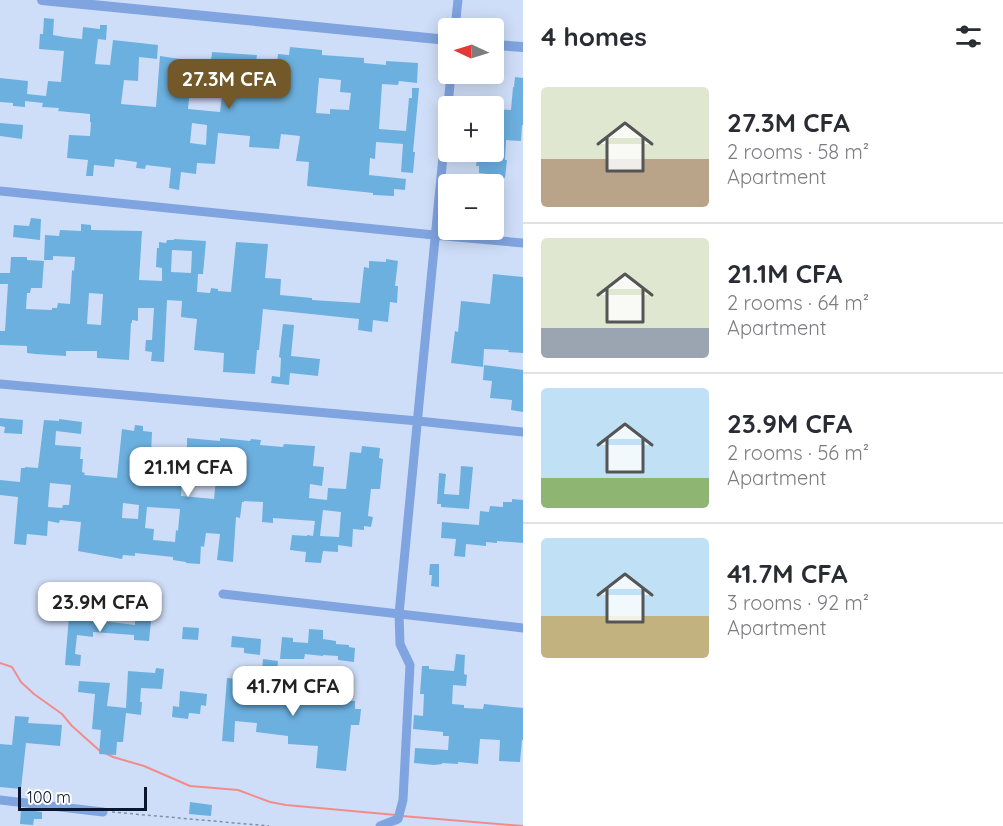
<!DOCTYPE html>
<meta charset="utf-8">
<style>
body{margin:0;font-family:Quicksand,sans-serif;background:#f2f2f3;color:#2b2b33;height:100vh;display:flex;flex-direction:column;font-size:22px;white-space:nowrap}
*{box-sizing:border-box;margin:0}
p{font-size:20px;color:#7c7c81}
.icon{flex:none;width:33px;height:33px;fill:none;stroke:currentColor;stroke-width:2;stroke-linecap:round;stroke-linejoin:round}
.map{position:relative;flex:1;overflow:hidden}
.side{display:flex;flex-direction:column;background:#fff;width:480px}
.side>*{flex:none}
.needle{width:39px;rotate:274deg}
.controls{position:absolute;left:438px;top:18px;display:grid;gap:12px}
.controls a{display:grid;place-items:center;width:66px;height:66px;border-radius:6px;background:#fff;box-shadow:0 3px 15px #0003;font-size:30px}
.scale{position:absolute;left:18px;bottom:15px;width:129px;box-sizing:border-box;padding-left:6px;border:3px solid #09162d;border-top:0;font-size:16px;line-height:21px;white-space:nowrap;color:#09162d;-webkit-text-stroke:4px #fefefe;paint-order:stroke}
.price{position:absolute;translate:-50% -51px;padding:0 14px;border-radius:12px;background:#fff;color:#222;font-size:20px;line-height:39px;filter:drop-shadow(0 2px 3px #0008)}
.price::after{content:'';position:absolute;left:50%;top:36px;width:18px;height:14px;margin-left:-9px;background:inherit;clip-path:polygon(0 0,100% 0,50% 100%)}
.price.selected{background:#73592a;color:#fff}
ul{padding:0;list-style:none}
li{display:flex;align-items:center;gap:18px;height:150px;padding:0 18px}
li+li{border-top:2px solid #e1e1e2}
li span{display:grid;place-items:center;flex:none;width:168px;height:120px;border-radius:6px;color:#555}
li>.icon{margin-inline-start:auto}
span .icon{width:72px;height:72px;fill:#fffc;stroke-width:1}
li b{font-size:26px}
h2{display:flex;justify-content:space-between;align-items:center;height:72px;padding:0 18px;font-size:26px}
main{display:flex;flex:1;min-height:0}
.map>svg:first-child{display:block}
</style>
<main>
<div class="map">
<svg width="523" height="826" viewBox="0 0 523 826">
<rect width="100%" height="100%" fill="#cfdef8"/>
<g fill="none" stroke-linecap="round" stroke-linejoin="round">
<!-- stream -->
<path stroke="#f28c8c" stroke-width="2" d="M0 663 12 667 21 682 34 694 62 714 72 726 100 751
M105 753 113 757 144 766 190 786 238 790 270 802 286 805 396 815
M402 816 523 826"/>
</g>
<!-- building -->
<path fill="#6cb0e0" fill-rule="evenodd" d="M44 18 54 19 53 35 64 37 82 39 83 27 100 29V25H107L106 40 98 39 95 64 110 65 113 40 158 45 157 59 139 57 138 81 124 80 121 104 156 107 160 56 193 61 188 109 220 112 225 72 210 71 212 52 257 55 256 63H261L259 93 274 95 278 54 289 55 290 47 322 50V55L364 58V63L386 65V61L418 63 417 83 399 81 398 85 382 84 379 129 406 131 409 98H412V88H419L413 152H415L413 173 401 172 403 144 376 142 375 159 370 158 369 175 406 179 405 190 394 189V196L373 195V193L307 186 309 162 296 161 300 136 281 134 279 149 249 147 250 136 218 133 215 164 197 163 196 174 181 172 179 190 169 188 171 168 146 165 145 169 136 168 137 162 115 159 114 167 94 165 93 176H86L88 160 67 158 69 135 90 136 91 122H90V114L58 111 59 108 42 107 43 103 25 101V107L13 106V103L0 102V78L28 81 27 94 46 96 48 81 61 82 64 51 39 49 40 34H43ZM319 78 341 80 340 92 351 93 349 110 330 109V114L316 113ZM192 123 207 125 206 145 190 143Z
M515 77 523 78V125H522L521 141 506 140 505 160H507L505 178 487 177 488 174 479 173V166H476L478 152H494V109L511 110 513 87H514Z
M0 123 23 125 22 139 0 136Z
M31 218 41 219 40 240 13 237 14 225 29 226Z
M81 224 91 225V230L142 231 139 280 162 281V268L156 267 157 248H159V242L166 243 167 240H174V239L206 241 203 274H198L197 292 210 293 211 288 218 289V291L231 292 236 242 268 244 265 278 281 279 280 295 312 298V300L360 303 364 267 369 268V261L386 262V259L398 261 395 286H398L397 303 390 302 388 322 373 320 372 332 358 330 359 319 263 309 259 350H257L255 374 223 372 224 353 194 350 197 319 181 317 182 301 167 300 164 362 151 361 152 352 145 351 146 340H152L154 308H138V321L132 320V323H131L129 360 97 358V351H66V356L35 354 27 353V346L0 345V331H5L8 284H0V273H10L11 257H27V260L44 261 42 288H31L30 293H27L26 309 52 310V308H57L58 303 70 304 72 270 74 271 75 257 53 256V260H44L45 235 59 236 60 230 81 231ZM172 250 192 251 191 273 171 272ZM89 293 103 294 101 325 87 324Z
M493 274 523 277V353L508 352 509 350 484 349 483 367 451 363 455 331 458 332 461 301 490 304Z
M283 324 294 325 291 356 320 359 318 376 290 373 289 385 271 383 272 376 280 377 281 358 279 357Z
M484 365 523 370V412L511 410 512 400 490 398 492 381 483 380Z
M0 418 23 420 22 434 4 433 5 427 0 426Z
M59 419 82 422 81 434 56 431 55 445 81 447 80 459H83L82 472 85 473 84 475 117 478 122 429 134 431 135 425 143 426V431L152 432 150 478 182 481 181 496 214 499 219 450 187 447V438L220 441V438L250 441 251 439 261 440 260 445 283 447 284 444 315 446 313 466 324 467 322 486 310 484 309 498 327 500 328 488 346 489 350 452 361 453 362 446 380 448 379 458 383 459 380 489H371L368 516 373 517 371 527 364 526V530L353 529 352 547 338 545V552L323 551 321 563 305 562 306 552 290 550 292 535 307 536V535L313 536 315 521 273 518V523L262 522 263 502 244 501V502H242L240 518 236 517 233 562 217 560 220 534 206 533 204 547 201 546 200 564 186 563V562L173 560V557L135 553V556L123 555 122 559 78 551 81 522 60 520 59 523 48 521 47 536 27 534 26 545 14 544 18 497 0 495V480L20 482 21 468H25V467L38 468 44 420 59 421ZM50 483 71 485 69 505H63L62 508 48 507ZM123 503 139 505 138 519 122 518ZM147 507 180 509 178 531 176 530 175 542 153 540 154 529 145 528ZM323 510 341 512 339 537 320 536Z
M461 466 473 467 469 509 441 507V504H437L439 473 446 474 444 494 459 495Z
M512 499 523 500V543L497 541V543L486 542V546L466 544 465 557 454 556 456 539 441 538 442 522 479 525 480 511 489 512 490 506 503 507V502H512Z
M430 564H439V587L431 586 432 575H429Z
M69 616 88 618V616L102 618V621L135 625V620L151 621 149 641 134 640V635L93 632V637L77 635 75 654 81 655 80 666 65 665Z
M183 627 199 628 198 640 182 639Z
M309 629 323 630V639L336 641V644L349 645V647L355 648 354 662 338 660V656L323 655V656L305 654 304 659H280L282 637 293 638V642L308 643Z
M232 636 261 639 260 655 244 653V648L231 647Z
M456 654 465 655 464 674 467 675 466 686 453 685 452 704 464 705V708L483 709 484 704 523 708V740H522L520 762 499 761 500 740 480 739 478 764 458 762V764L442 763V764L434 765 414 763 415 748 448 750 449 736H443V732L413 729 414 715 423 716 424 694H420L422 666H429V669L454 671Z
M263 659 278 661 276 683 273 682 272 699 323 704 324 688 340 689 339 700 355 701V709H361L360 719 359 725H351L346 771 316 768 318 746 288 744V736L256 732 257 723 235 721 234 742 222 741 227 678 261 681Z
M156 668 164 669 162 689 141 688 140 702H142L141 715 126 713 123 742H117L116 755 99 754 101 730 92 729 95 694 78 692 79 681 110 683 107 706 126 708 128 671 155 673Z
M180 691 207 694 206 706 201 705 200 714 189 713 188 719 172 717 173 706 179 707Z
M15 716 29 717 28 723 62 725 60 746 26 743 21 789 0 787V744L12 745Z
M190 802 212 805 211 816 189 814Z
M21 809 42 812V819H34L33 825 20 824Z"/>
<g fill="none" stroke-linecap="round" stroke-linejoin="round">
<!-- path -->
<path stroke="#808ea7" stroke-width="1.5" stroke-dasharray="3 3" stroke-linecap="butt" d="M112 812 269 826"/>
<!-- minor -->
<path stroke="#80a4e0" stroke-width="9" d="M455 28 458 0
M0 191 434 235 523 243
M0 384 418 421 523 432
M223 594 523 628
M0 800 103 812
M380 826 398 819 403 800 410 665 400 644 399 614C417 434 432 254 451 74"/>
<!-- tertiary -->
<path stroke="#80a4e0" stroke-width="10" d="M42 0 448 40
M494 45 523 47"/>
</g>
</svg>
<div class="controls">
<a><svg class="needle" viewBox="-14 -14 28 28"><path d="M0-13l5 13h-10z" fill="#e53935"/><path d="M0 13l5-13h-10z" fill="#7c7c81"/></svg></a>
<a>+</a>
<a>−</a>
</div>
<div class="scale">100 m</div>
<b class="price selected" style="left:229px;top:110px">27.3M CFA</b>
<b class="price" style="left:188px;top:498px">21.1M CFA</b>
<b class="price" style="left:100px;top:633px">23.9M CFA</b>
<b class="price" style="left:293px;top:717px">41.7M CFA</b>
</div>
<section class="side">
<h2>4 homes<svg class="icon" aria-label="filters" viewBox="0 0 24 24"><path d="M4 7h16M4 17h16"/><circle cx="9" cy="7" r="2"/><circle cx="15" cy="17" r="2"/></svg></h2>
<ul>
<li><span style="background:linear-gradient(#dfe7d0 60%,#b9a48a 0)"><svg class="icon" aria-label="home" viewBox="0 0 24 24"><path d="M3 11l9-7 9 7M6 9v11h12V9"/></svg></span><div><b>27.3M CFA</b><p>2 rooms · 58 m²</p><p>Apartment</p></div></li>
<li><span style="background:linear-gradient(#dfe7d0 75%,#9aa5b1 0)"><svg class="icon" aria-label="home" viewBox="0 0 24 24"><path d="M3 11l9-7 9 7M6 9v11h12V9"/></svg></span><div><b>21.1M CFA</b><p>2 rooms · 64 m²</p><p>Apartment</p></div></li>
<li><span style="background:linear-gradient(#bfe0f5 75%,#8fb573 0)"><svg class="icon" aria-label="home" viewBox="0 0 24 24"><path d="M3 11l9-7 9 7M6 9v11h12V9"/></svg></span><div><b>23.9M CFA</b><p>2 rooms · 56 m²</p><p>Apartment</p></div></li>
<li><span style="background:linear-gradient(#bfe0f5 65%,#c2b280 0)"><svg class="icon" aria-label="home" viewBox="0 0 24 24"><path d="M3 11l9-7 9 7M6 9v11h12V9"/></svg></span><div><b>41.7M CFA</b><p>3 rooms · 92 m²</p><p>Apartment</p></div></li>
</ul>
</section>
</main>
